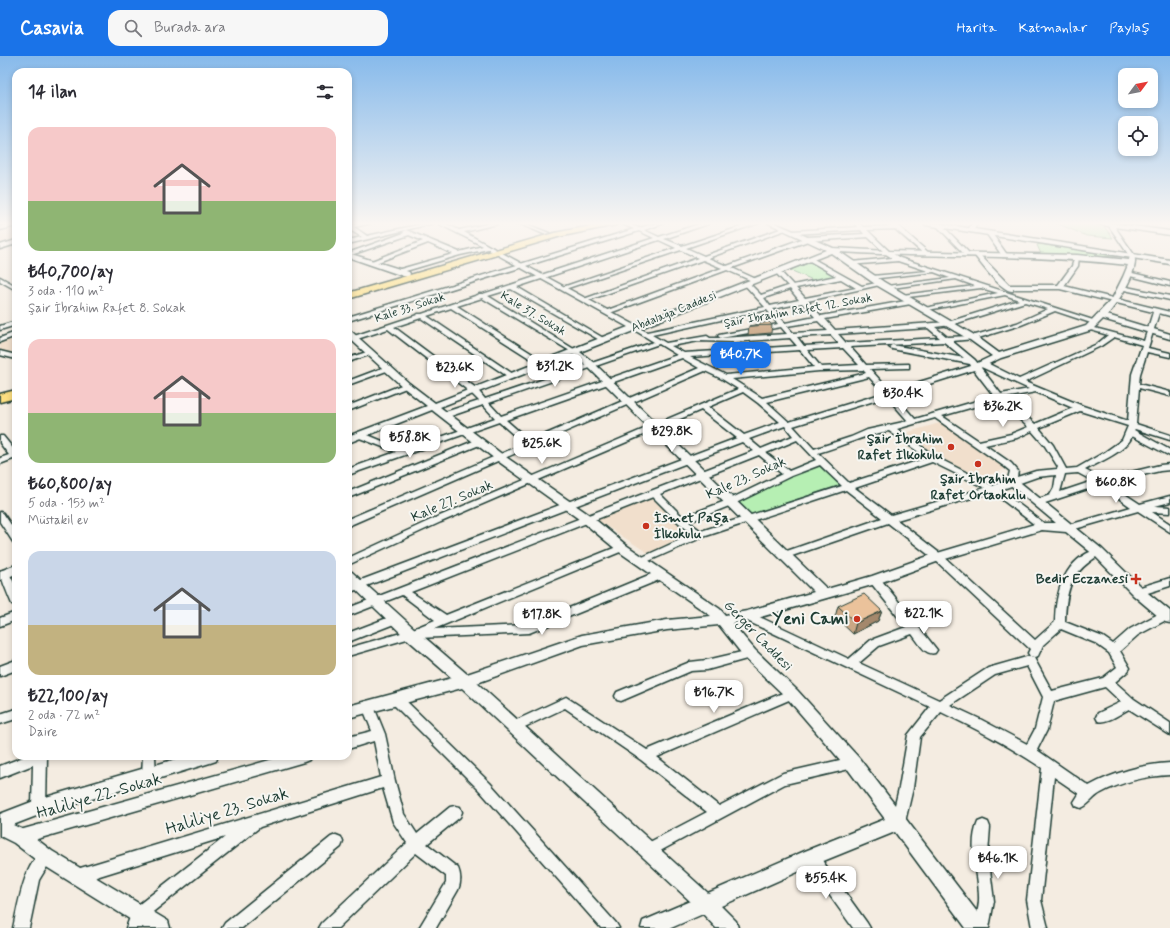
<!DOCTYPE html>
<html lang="tr">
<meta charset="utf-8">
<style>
body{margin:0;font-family:Mynerve,sans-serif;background:#f7f7f7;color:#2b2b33;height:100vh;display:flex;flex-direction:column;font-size:15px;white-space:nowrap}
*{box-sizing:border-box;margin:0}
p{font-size:13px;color:#7c7c81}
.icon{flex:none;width:22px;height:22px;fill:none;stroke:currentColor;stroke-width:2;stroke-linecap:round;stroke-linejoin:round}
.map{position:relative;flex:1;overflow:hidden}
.drawer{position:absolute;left:12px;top:12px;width:340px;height:692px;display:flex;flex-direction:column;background:#fff;border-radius:12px;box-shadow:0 2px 6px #0003}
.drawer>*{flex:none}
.needle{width:26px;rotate:58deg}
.buttons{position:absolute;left:1118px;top:12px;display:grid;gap:8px}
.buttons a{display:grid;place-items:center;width:40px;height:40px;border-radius:8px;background:#fff;box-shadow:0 2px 6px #0003;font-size:20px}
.price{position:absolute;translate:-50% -34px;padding:0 9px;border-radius:8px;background:#fff;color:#222;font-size:13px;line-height:26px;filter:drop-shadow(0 1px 2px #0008)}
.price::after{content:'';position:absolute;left:50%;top:24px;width:12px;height:9px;margin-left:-6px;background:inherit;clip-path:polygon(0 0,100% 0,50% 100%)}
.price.selected{background:#1a73e8;color:#fff}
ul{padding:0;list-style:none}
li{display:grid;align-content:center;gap:8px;height:212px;padding:0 16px}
li span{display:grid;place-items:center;height:124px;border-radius:12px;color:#555}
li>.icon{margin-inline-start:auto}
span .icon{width:72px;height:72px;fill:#fffc;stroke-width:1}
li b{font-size:17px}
h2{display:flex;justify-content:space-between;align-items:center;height:48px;padding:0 16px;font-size:17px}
header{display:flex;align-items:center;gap:24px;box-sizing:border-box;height:56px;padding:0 20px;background:#1a73e8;color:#fff}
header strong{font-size:19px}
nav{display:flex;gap:22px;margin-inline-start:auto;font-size:14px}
.search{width:280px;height:36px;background:#f7f7f7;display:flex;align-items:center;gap:10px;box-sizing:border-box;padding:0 14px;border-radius:12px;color:#7c7c81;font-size:15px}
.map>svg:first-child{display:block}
</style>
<header>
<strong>Casavia</strong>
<div class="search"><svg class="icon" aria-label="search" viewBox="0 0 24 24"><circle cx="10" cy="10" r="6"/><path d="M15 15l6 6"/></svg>Burada ara</div>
<nav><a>Harita</a><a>Katmanlar</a><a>Paylaş</a></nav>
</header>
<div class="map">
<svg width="1170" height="872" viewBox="0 0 1170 872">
<rect width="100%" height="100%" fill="#f4ece1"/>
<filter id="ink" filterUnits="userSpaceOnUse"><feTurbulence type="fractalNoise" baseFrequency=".025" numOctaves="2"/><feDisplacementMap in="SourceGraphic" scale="8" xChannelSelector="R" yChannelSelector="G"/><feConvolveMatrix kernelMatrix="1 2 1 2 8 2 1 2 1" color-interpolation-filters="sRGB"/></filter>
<g filter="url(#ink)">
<!-- built -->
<path fill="#f1dfcc" d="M13 170 16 171V183L0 188V174Z
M16 282V299L0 295V287Z
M943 366 1008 412 985 421 979 420 943 404 905 377Z
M655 441 692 477 648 497 597 464Z"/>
<!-- green -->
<path fill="#b6efb3" stroke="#6a9674" d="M1056 167 1099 168 1103 169 1113 182 1087 180Z
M1040 188 1116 200 1117 201 1041 198 1037 189Z
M811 206 838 220 815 225 790 214Z
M819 410 840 429 751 459 737 446 790 419Z"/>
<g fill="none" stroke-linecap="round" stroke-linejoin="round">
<!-- minor casing -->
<g stroke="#1f3d34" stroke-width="3">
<path id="minor" d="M14 167H16V170L0 174V170Z
M362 167H371L354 171 367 180 426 167H434L348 188V184L362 181 348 173V169Z
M439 167H444L459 174 491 167H497V168L464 176 493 192 460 199 399 217 397 216V214L453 198 428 187 373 208H369V206L423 185 409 179 348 200V197L404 177 403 176 406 174 459 196 483 190 439 168Z
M518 167H524L549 177 544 178Z
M622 167H627L639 172 656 167H662V168L644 174 659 181 702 167H708V168L664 183 682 190 752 167H759L686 192 704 200 783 172 788 173 708 202 727 210 807 181 864 178 861 174 793 178 790 176 791 175 858 171 854 167H859L863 171 892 170 890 167H895L929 197 924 198 895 173 867 174 890 196 900 202 1096 265V267L1094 268 1055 255 1021 269 975 283 952 285 975 304 1001 338 1029 333 979 310V306H985L1019 323 1097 288 1108 279 1087 273V271H1091L1144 285 1153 256 1060 233H1013V235C1002 236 982 209 975 200V198H979L1009 229H1058L1072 210 1075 200H1079L1078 210 1064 230 1170 256V260L1159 257 1148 292 1170 297V301L1147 296 1140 318 1139 328 1170 336V340L1139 332 1136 368 1170 379V384L1135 373 1134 374 1170 394V400L1132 380C1127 395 1099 406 1085 414L1102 423 1160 409 1170 408V414L1160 415 1108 427 1140 448 1170 440V446L1155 450 1170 451V457L1152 456 1170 468V476L1138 455 1068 475 1065 474 1063 472 1065 470 1131 451 1100 429 1042 448H1036L1034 446 1036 444 1050 439 1054 432 1056 419 1037 421 1000 434 1045 468 1047 470 1045 472H1039L992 436 897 464 942 499 1035 584 1055 566C1055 536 1065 502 1098 493L1101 494 1103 496 1101 498C1071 516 1066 531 1065 566L1103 581 1113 588 1130 573 1162 556 1166 555 1170 556V562L1138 579 1120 595 1130 612 1128 615 1115 626 1134 643 1170 667V679L1129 653C1121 657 1107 668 1098 665L1096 661 1098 657 1121 646 1105 631 1054 645 1047 674 1037 694 1089 730C1113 717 1143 708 1170 707V719C1147 720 1121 726 1101 737 1093 741 1089 749 1081 752L1076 750 1074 746 1079 738 1054 721 1041 844 1048 872H1032L1027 844 1042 712C1010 690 976 673 941 656L920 681 913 732 905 766 903 771 898 773 893 771 891 766 899 732 908 679 930 651 743 563 742 560 743 557 747 556 751 557 849 603 871 584 906 571 871 527 870 524 871 521H879L937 594 935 597C925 600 918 585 912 578L879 590 859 607 939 644 988 612 1030 600 1034 602 1052 635 1103 622 1117 611 1109 597 1095 587 1061 573 1043 589 1038 600 1034 601 1030 600 1028 597 1030 593 934 503 888 467 789 501H781L780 499 781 497 882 462 846 434 703 481 642 508 638 507 637 505 638 503 693 478 679 467 653 441 411 536 446 559 619 490H625L627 492 625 494 434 573 528 569 656 516H664L665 519 664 522 529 577 418 582 414 581 348 600V592L408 575 435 564 402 539 348 560V552L754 395 742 386 348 537V529L737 382 701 354 441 466 348 509V502L435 462 738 333 722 323 705 315 348 470V463L524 388 499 366 348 419V413L396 396 357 381 356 379 357 377H363L404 394 495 362 483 349 448 361H442L441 359 442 357 479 345 470 336 388 273 348 286V282L417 259 418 258H422L478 239 479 238H483L654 182 639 175 348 265V261L634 173 622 168ZM868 181 886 198 892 202 851 206 849 207V209L898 205 928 215 872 220 869 222 870 223 934 216 950 222 887 230 884 232 885 233 956 223 975 230 902 239 899 241 900 242 981 232 998 237 925 252 922 254 923 255 1005 239 1019 244 948 266 835 274 825 263 911 248 914 246 911 244 821 260 808 245 884 228 881 226 862 230 810 201 808 202V204L836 220 793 229 779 214H775V216L788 230 761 239 748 226 743 227 765 251 647 276 635 270H631V272L654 286 485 343 476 332 394 271 421 262 510 322H513V318L427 260 451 252 542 310 546 308 545 306 457 250 482 242 575 298 578 296 577 295 488 240 511 233 603 286 606 284 605 283 517 231 659 184 676 192 560 232 565 233 681 194 698 202 581 244 586 245 703 204 722 212 605 255V257L607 258 727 214 752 225H756V223L732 212 808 185ZM841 223 856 232 805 242 796 232ZM790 233 799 244 770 250 764 242ZM1025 246 1048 253 1017 267 972 280 947 281 935 271 951 269ZM802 247 815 261 785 267 773 253ZM767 254 778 268 719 279 718 280 721 282H710L707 280 666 287 652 279ZM818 265 828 275 793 277 787 270ZM781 271 787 278 721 282ZM928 272 940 282 846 287 838 278ZM831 279 839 288 804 290 797 281ZM1114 281 1142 289 1132 318 1128 365 1083 350 1025 326 1101 290ZM790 282 797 290 684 297 671 290 699 285 732 286ZM944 286 964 302 892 289 889 291 892 293 970 308 971 310 890 335 870 313 906 312H909V308L866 309 850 291ZM659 288 677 299 501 360 489 347ZM843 292 859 309 821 311 807 294ZM800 294 814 311 726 319 690 301ZM682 302 699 312 530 385 506 364ZM863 314 866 317 762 342 732 323 819 315ZM974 314 994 340 915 363 894 339ZM869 321 884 337 789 366 767 346ZM743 336 758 347 780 366 744 379 708 351ZM1036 336 1073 352 1035 368 1005 342ZM887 341 908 365 867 374 851 381 814 393 793 370ZM998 344 1028 371 1011 378 979 385 942 360ZM1080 355 1128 370 1122 384 1105 396 1077 412 1066 413 1053 389 1039 372ZM935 362 1005 411 1010 415 1008 423 993 430 936 401 897 373ZM785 370 793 380 761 393 749 383ZM889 375 927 402 849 427 818 397C842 390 865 379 889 375ZM1032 375 1045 390 1058 411 1057 413 1036 415 1017 421 1018 415 1011 407 985 389 1017 382ZM797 384 816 404 789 415 766 397ZM759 399 782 418 728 444 683 461 660 438ZM932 406 985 432 891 459 855 432ZM820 409 842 430 701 475 689 466 734 448 791 420ZM1078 417 1093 425 1060 436 1065 418ZM1027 610 1043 641 1035 673 1027 688 980 663 950 649 995 619Z
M972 167H977L974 174 971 176 968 174Z
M1098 167H1112L1170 175V179L1115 171 1135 200 1132 202 1130 201 1109 170 1098 168Z
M937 168H941L970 198V200H966L937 170Z
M987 176H991L1008 200 1007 201H1003L986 177Z
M16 184V188L0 193V189Z
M1128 216 1170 226V230L1126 219V217Z
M0 221 16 230V234L0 225Z
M1122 230 1170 240V244L1120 233V231Z
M16 265V269L0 274V270Z
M16 276V280L0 286V282Z
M0 295 16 299V303L0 299Z
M370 295 372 296V298L348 306V302Z
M385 311H391L392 313 348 329V325Z
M404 328H410L411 330 348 355V350Z
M0 380H3L16 396V404L13 403 0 408V402L9 399 0 387Z
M476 384H482L483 386 482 388 348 442V436Z
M0 456 3 457 16 476V487L13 486 0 466Z
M4 514 8 515 16 531V549L12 548C10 543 0 520 0 515Z
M1170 522V530L1138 540 1134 539 1133 536 1134 533Z
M16 556V564L0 570V562Z
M395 559 399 560 400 563 399 566 348 586V577Z
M750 594 754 595 756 598 754 601 707 614 691 615 621 645 617 644 615 640 617 636 690 606 707 604Z
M16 604V614L0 620V610Z
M792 633 796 635 798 638 796 641 657 701 719 750 783 717 853 701 858 703 859 707 858 711 785 728 649 801 644 799 642 794 644 789 707 756 641 704 565 652 514 676 510 675 508 671 510 667 566 641 647 694Z
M396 638 400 639 490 727 616 867 619 872H601L480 735 392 647 390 643 392 639Z
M368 645 372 646 385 678 395 725 404 758 417 778 450 751 455 750 460 751 462 756 460 761 427 788 458 812C461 819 461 827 458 834L436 872H419L446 827V820L416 797 338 872H319L322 867 407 787 393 766 383 732 260 771 144 863 142 872H126L133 853 225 781 77 827 72 825 70 820 72 815 77 813 381 721 374 685 348 693V681L372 675 362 650 364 646Z
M16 653V663L0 668V658Z
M26 700H47L46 751 44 756 39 757 34 756 32 751 33 709 0 722V710Z
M143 700H155L156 719 154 723 149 725 144 723 142 719Z
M284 700H310L309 704 304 706 20 788 15 786 13 781 15 776 20 774Z
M983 764 988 766 990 771 988 798 994 845 989 872H973C975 863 979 853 979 844 980 819 967 791 978 766Z
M336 779 341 781 343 786 341 791 242 872H222L225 867 331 781Z
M46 794 51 796 53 801 39 824 29 872H13C18 851 24 803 46 794Z
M811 794 816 796 867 867 870 872H853L806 806 804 801 806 796Z"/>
</g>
<!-- tertiary casing -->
<g stroke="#1f3d34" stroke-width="3">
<path id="tertiary" d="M768 167H775L833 192 888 195 1077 199 1129 204 1130 199H1134C1140 213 1118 247 1107 259L1170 278V283L1103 263 1092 274 1001 302 976 314 972 311 973 309 992 300 970 284 878 230 831 197 580 296 594 307 827 533 872 520 934 498 1038 467H1056L1008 427 1007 425 1012 422 1016 423 1102 493 1143 533 1170 555V567L1165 566 1133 539 1094 499 1066 476 1042 474 942 504 879 527 747 565 732 567 755 594 797 634 859 702 984 865 986 872H966L895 776 816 808 721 850 736 865 738 872H716L703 858 671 872H641L643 865 690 845 462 632 348 662V650L452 622 406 582 348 526V515L352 516 416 574 467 618 582 579 667 564 711 560 618 495 583 466 495 403 432 354 348 387V380L427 350 404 332 348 281V275H351L410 328 435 347 628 271 489 194V192H493L635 269 826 194ZM840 196C936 202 1032 198 1128 209L1123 221 1112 243 1086 270 999 297 976 280 884 226ZM573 299 588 311 814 536 747 555 725 559 720 553 626 489 591 460 503 399 440 351ZM719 569 745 602 787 642 847 712 885 763 805 795 708 837 477 627 583 589 667 574Z
M348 197 409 216 410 218 409 220H403L348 201Z
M16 509V518L0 524V515Z
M186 700H218L216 705 210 707 39 759 13 769 26 775 52 795 168 865 170 872H144L40 807 14 787 0 780V758L39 743Z"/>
</g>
<!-- secondary casing -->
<g stroke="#1f3d34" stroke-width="3">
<path id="secondary" d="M922 167H937L1170 204V208L926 169Z"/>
</g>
<!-- primary casing -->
<g stroke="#1f3d34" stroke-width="3">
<path id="primary" d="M606 167H620L616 169 558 181 348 243V237L554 177Z
M16 334V342L0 346V338Z"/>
</g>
<!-- minor -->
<use href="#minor" fill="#f6f6f2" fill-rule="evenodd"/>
<!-- tertiary -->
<use href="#tertiary" fill="#f6f6f2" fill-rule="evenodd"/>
<!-- secondary -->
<use href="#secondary" fill="#f6f6f2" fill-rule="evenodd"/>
<!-- primary -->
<use href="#primary" fill="#fddf80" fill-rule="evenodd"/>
</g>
<!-- wall -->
<path fill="#caa785" stroke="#1f3d34" d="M772 269 771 277 748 279 749 270Z
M838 550 882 555 878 565 853 578 835 561Z"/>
<!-- shaded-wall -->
<path fill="#a4886c" stroke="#1f3d34" d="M882 555 878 565 853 578 856 567Z"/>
<!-- building -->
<path fill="#ebc29b" stroke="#1f3d34" d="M769 266 772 269 749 270Z
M864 538 882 555 856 567 838 550Z"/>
</g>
<!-- sky -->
<linearGradient id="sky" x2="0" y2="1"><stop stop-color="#87baeb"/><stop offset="0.58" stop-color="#faf6f2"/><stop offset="1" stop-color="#faf6f2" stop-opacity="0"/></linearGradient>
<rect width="1170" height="289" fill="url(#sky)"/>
<!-- markers -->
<g fill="#c8321e" stroke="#f6f6f2" stroke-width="1.5">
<circle cx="951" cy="391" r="4"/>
<circle cx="978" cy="408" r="4"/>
<circle cx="646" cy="470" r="4"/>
<path d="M1134 517h4v4h4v4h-4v4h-4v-4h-4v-4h4z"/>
<circle cx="857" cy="563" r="4"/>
</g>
<g text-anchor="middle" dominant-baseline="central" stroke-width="4" stroke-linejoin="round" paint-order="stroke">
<!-- far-street labels -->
<g font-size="12" fill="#1f3d34" stroke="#f6f6f2">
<text transform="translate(410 252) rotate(-18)">Kale 33. Sokak</text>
<text transform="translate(798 255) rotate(-10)">Şair İbrahim Rafet 12. Sokak</text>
<text transform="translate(674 256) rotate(-22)">Abdalağa Caddesi</text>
<text transform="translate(533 258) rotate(31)">Kale 37. Sokak</text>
</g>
<!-- poi labels -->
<g font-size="14" font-weight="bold" fill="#1f3d34" stroke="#f6f6f2" text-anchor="end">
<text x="943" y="383">Şair İbrahim<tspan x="943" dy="16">Rafet İlkokulu</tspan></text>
<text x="978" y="423" text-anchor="middle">Şair İbrahim<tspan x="978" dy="16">Rafet Ortaokulu</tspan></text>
<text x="654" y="462" text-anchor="start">İsmet Paşa<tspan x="654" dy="16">İlkokulu</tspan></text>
<text x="1128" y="523">Bedir Eczanesi</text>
</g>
<!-- street labels -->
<g font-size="14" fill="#1f3d34" stroke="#f6f6f2">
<text transform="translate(746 422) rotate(-24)">Kale 23. Sokak</text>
<text transform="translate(452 445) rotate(-23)">Kale 27. Sokak</text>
<text transform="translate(758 580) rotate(46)">Gerger Caddesi</text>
</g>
<!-- near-poi labels -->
<g font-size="17" font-weight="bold" fill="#1f3d34" stroke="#f6f6f2" text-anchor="end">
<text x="849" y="563">Yeni Cami</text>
</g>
<!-- near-street labels -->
<g font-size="17" fill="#1f3d34" stroke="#f6f6f2">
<text transform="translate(99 740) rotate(-16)">Haliliye 22. Sokak</text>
<text transform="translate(227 755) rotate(-17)">Haliliye 23. Sokak</text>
</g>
</g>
</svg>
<div class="buttons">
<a><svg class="needle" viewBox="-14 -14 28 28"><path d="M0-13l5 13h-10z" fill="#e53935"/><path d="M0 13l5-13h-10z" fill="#7c7c81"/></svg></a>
<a><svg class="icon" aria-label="locate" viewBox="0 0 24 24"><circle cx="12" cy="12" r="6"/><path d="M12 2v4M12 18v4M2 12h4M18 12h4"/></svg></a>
</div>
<b class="price selected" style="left:741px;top:320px">₺40.7K</b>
<b class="price" style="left:555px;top:332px">₺31.2K</b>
<b class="price" style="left:455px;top:333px">₺23.6K</b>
<b class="price" style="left:903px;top:359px">₺30.4K</b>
<b class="price" style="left:1003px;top:372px">₺36.2K</b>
<b class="price" style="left:672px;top:397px">₺29.8K</b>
<b class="price" style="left:410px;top:403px">₺58.8K</b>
<b class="price" style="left:542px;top:409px">₺25.6K</b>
<b class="price" style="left:1116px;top:448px">₺60.8K</b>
<b class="price" style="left:924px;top:579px">₺22.1K</b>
<b class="price" style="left:542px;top:580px">₺17.8K</b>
<b class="price" style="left:714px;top:658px">₺16.7K</b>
<b class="price" style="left:998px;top:824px">₺46.1K</b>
<b class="price" style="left:826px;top:844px">₺55.4K</b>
<section class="drawer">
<h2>14 ilan<svg class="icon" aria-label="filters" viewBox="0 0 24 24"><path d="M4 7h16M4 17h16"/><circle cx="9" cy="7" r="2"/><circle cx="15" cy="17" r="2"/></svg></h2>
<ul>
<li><span style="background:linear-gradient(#f6c9c9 60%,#8fb573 0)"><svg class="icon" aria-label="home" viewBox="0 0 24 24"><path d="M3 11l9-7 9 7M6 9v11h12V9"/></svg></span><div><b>₺40,700/ay</b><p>3 oda · 110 m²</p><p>Şair İbrahim Rafet 8. Sokak</p></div></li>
<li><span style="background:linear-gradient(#f6c9c9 60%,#8fb573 0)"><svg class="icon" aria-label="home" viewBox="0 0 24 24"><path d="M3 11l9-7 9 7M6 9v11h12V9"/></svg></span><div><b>₺60,800/ay</b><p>5 oda · 153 m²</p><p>Müstakil ev</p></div></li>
<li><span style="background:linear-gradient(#c9d6e8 60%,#c2b280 0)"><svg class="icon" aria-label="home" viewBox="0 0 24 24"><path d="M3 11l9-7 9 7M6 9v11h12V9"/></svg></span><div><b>₺22,100/ay</b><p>2 oda · 72 m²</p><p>Daire</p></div></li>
</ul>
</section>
</div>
